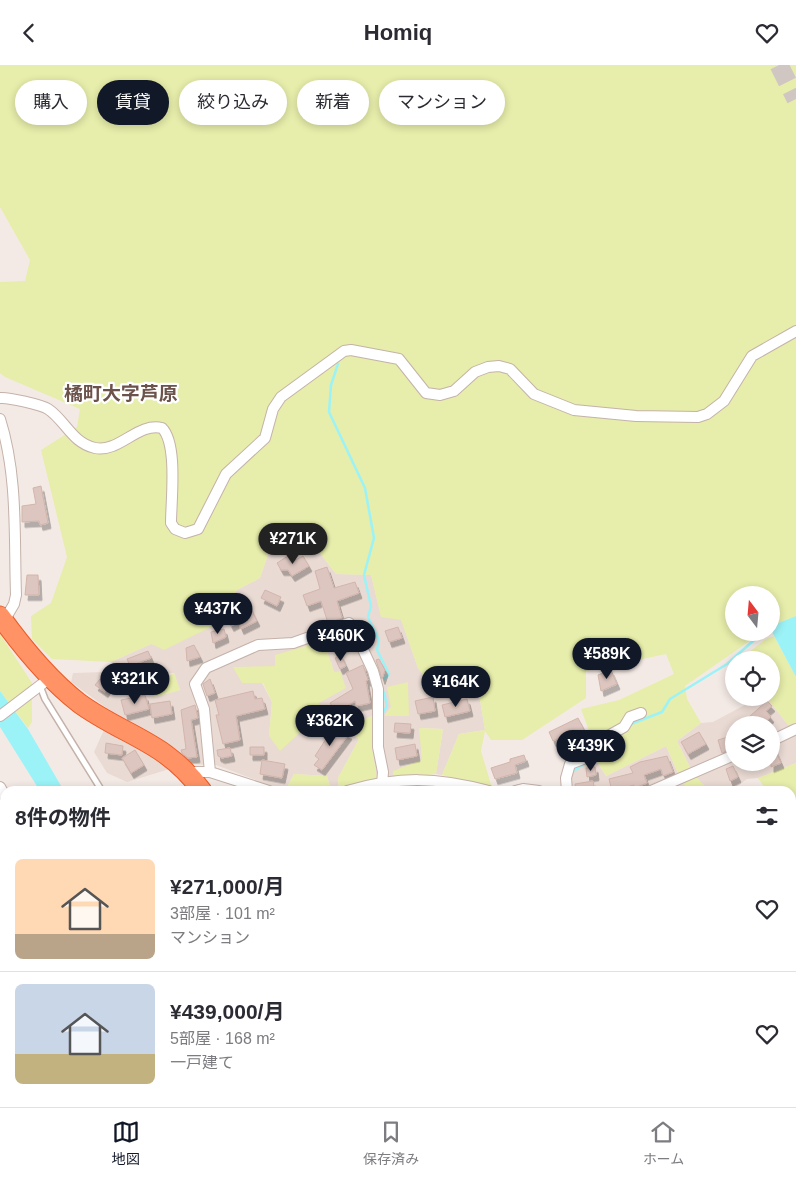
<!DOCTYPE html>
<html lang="ja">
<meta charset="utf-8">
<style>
body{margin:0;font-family:Helvetica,"Noto Sans JP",sans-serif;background:#f7f7f7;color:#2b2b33;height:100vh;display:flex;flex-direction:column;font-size:19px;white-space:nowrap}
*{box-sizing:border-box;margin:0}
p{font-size:16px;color:#7c7c81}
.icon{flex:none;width:28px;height:28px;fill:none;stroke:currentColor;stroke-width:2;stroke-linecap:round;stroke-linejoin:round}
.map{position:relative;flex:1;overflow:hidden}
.details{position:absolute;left:0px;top:721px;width:796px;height:321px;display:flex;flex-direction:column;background:#fff;border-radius:15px 15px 0 0;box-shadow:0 2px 8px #0003}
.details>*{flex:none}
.guide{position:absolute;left:15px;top:15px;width:500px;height:45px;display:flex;gap:10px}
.needle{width:32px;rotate:344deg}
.tools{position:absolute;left:725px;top:521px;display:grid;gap:10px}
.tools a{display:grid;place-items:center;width:55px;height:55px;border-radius:50%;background:#fff;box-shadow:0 2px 8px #0003;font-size:25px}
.price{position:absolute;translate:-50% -42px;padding:0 11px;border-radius:18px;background:#111827;color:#fff;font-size:16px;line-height:32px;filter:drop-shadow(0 1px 2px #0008)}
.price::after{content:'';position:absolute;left:50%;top:30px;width:15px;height:11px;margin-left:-8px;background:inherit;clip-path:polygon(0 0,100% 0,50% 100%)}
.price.current{background:#222;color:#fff}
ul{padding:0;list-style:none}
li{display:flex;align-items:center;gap:15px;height:125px;padding:0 15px}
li+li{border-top:1px solid #e1e1e2}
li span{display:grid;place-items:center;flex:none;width:140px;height:100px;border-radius:8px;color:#555}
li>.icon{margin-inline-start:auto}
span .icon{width:60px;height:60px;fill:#fffc;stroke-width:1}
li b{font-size:21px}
h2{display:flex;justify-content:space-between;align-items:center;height:60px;padding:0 15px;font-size:21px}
.pill{padding:0 18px;border-radius:22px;background:#fff;box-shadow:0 2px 8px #0003;font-size:18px;line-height:45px}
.pill.current{background:#111827;color:#fff}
header{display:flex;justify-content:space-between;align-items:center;height:65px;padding:0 15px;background:#fff;font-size:22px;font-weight:700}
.dock{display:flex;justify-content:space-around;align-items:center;height:70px;border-top:1px solid #e1e1e2;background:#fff;font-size:14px;color:#7c7c81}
.dock a{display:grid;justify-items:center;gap:2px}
.dock .current{color:#111827}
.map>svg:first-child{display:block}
</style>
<header><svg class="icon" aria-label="back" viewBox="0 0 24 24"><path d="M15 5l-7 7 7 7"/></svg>Homiq<svg class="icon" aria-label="heart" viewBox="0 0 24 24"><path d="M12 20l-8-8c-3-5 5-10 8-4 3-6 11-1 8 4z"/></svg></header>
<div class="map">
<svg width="796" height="1042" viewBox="0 0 796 1042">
<defs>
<filter id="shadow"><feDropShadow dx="3" dy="5.5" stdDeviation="0" flood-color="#0004"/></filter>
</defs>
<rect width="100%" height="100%" fill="#f4eae5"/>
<!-- residential -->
<path fill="#e9dad3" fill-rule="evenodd" d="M307 471 336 509 371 510 381 551 401 554 418 603 435 626 479 629 485 665 459 669 442 710 436 709 443 664 420 663 422 695 394 706 393 714 377 713 372 682V651L344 663 359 674 338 713 339 725H331L327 711 294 709 285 726 216 700 186 699 127 717 107 708 94 687 112 647 71 617 73 608 103 607 119 624 150 620 155 632 180 625 174 608H123L111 597 151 579 217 559 237 525 260 513 273 475ZM331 597 334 608 319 638 269 671 272 637 262 618 275 601ZM391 642 409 651 385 650Z
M758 633H767L788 660 796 658V698L758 713 747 714 731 726H709L694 710 677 676 701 658 713 657ZM734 660H771V698H734Z
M666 681 682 717 690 726H562L563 712 591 687 606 711Z"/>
<!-- industrial -->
<path fill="#e6dcda" d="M791 880H796V949H791Z"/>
<!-- green -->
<path fill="#e7edaa" d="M0 0H796V551L771 561V530H734V568H761L685 621 687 634 701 658 677 676 694 710 709 726H690L682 717 666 681 606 711 591 687 574 695 573 690 592 674 581 644 619 635 674 609 666 589 586 606V633L522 675H491L485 666 481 686 492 723 442 710 459 669 485 665 479 629 435 627 418 603 401 555 381 552 371 510 336 509 307 471 273 475 260 513 237 525 217 559 164 585 151 579 111 597 52 594 32 574 31 551 51 538 67 492 41 385 77 362 80 344 5 312 0 308V217L25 216 30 195 0 142Z
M0 569 32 618V657L28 663 0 626Z
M774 571 796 612V658L788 660 767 633 771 632V595H739L766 574Z
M324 576 334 607 340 606 346 623 319 638 322 647 280 686 269 671 272 637 263 618H242L233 602 275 601V590Z
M174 608 180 625 154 632 150 620Z
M408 617 409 651H385L391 642 387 622Z
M372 651V682L377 713 339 725 338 713 359 674 344 663Z
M419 663 443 664 436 709 393 714V706L422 695Z
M796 698V880H791V726H767L758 713Z
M294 709 327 711 331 725 285 726Z
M791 949H796V1042H396L393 1038H368H791Z"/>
<!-- water -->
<path fill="#9bf3f7" d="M796 551V612L771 565V561Z
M0 626 28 664 64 726H40L0 662Z
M116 1038H138V1042H116Z"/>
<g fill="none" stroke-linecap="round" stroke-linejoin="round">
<!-- stream -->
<path stroke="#9bf3f7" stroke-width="2.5" d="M338 299 331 320 329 347 365 423 374 473 364 510 371 541 368 552 379 575 377 585 389 609 384 614
M382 649 387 641 384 627
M631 659 662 647 670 634 727 599 762 568
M619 670 628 664
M572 707 584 699
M369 726 380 723
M221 1042 229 1038"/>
</g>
<!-- building -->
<path fill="#ddc6bf" stroke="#d2b5ac" filter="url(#shadow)" d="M41 421 48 458 40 460 39 456 22 457V441L36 439 33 423Z
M288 491 292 497 303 491 309 501 292 511 288 505H281L277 498Z
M327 502 334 523 355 517 359 528 337 536 342 553 328 558 321 536 307 541 303 530 320 524 315 506Z
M27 510H38L39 530H25Z
M265 525 281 532 277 541 261 533Z
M249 540 257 556 241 564 238 557 231 561 226 551Z
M398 562 402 573 389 577 385 566Z
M224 564 226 572 213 578 211 567Z
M345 568 351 575 349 576 350 579 334 586 329 574Z
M194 580 200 592 187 596 186 583Z
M148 586 151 593 130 601 127 594Z
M341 590 346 601 340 604 335 593Z
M379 594 385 605 382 614 376 595Z
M363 600 368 615 366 616 370 638 356 641 355 636 336 648 330 638 353 624 346 608Z
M611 605 617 619 601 626 598 610Z
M100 614 109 621 105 627 95 620Z
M210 614 215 628 207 631 203 619Z
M253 626 255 634 262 633 265 644 236 651 240 675 223 679 216 650H219L215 635Z
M145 630 149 644 125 650 121 635Z
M433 632 435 646 418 649 415 636Z
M467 634 470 646 445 652 442 640Z
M170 636 172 649 152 653 150 639Z
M767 636 772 641 766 646 771 652 762 660H740Z
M195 640 198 653 191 655 197 692 188 693 182 688 181 685 186 684 181 645Z
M578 653 586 668 566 677 563 671 553 676 549 667Z
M395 658 411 659 410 668 394 667Z
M335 660 349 669 322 705 314 700 319 694 315 691Z
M699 667 706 679 688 689 681 677Z
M731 671 734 683 722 688 718 675Z
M106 678 123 681 122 690 105 688Z
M415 679 417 691 397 695 395 683Z
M250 682H264V690H250Z
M774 682 781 698 771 702V683Z
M230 683 232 691 222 693 218 691 217 685Z
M135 685 144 700 131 708 122 693Z
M524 690 526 696 515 700 517 708 495 714 491 703 510 697V694Z
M667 691 673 707 663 711 661 704 644 710 647 718 634 723V720L612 726 609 714 633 708 630 702 640 697Z
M262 695 285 699 282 713 260 709Z
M733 701 738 712 730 716 726 704Z
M595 702 596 710 587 712 586 703Z
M593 716 595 726H576L575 719Z"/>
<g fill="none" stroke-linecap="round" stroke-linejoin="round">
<!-- highway-tunnel -->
<path stroke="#d1c7c2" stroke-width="19" stroke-dasharray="19 9" stroke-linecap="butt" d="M779 0 796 34"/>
<!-- lane casing -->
<g stroke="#c4b2aa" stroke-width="8">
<path id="lane" d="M40 621 45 634 102 726
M171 1042 172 1038"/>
</g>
<!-- street casing -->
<g stroke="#c4b2aa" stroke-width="12">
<path id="street" d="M0 333C8 332 42 340 48 344 65 355 72 378 95 383 119 388 138 357 162 363 178 379 171 436 171 458L175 464 185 468 198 464 226 409 265 373 273 344 281 332 344 286 351 285 399 294 426 328 440 330 454 326 475 307 488 302 499 301 510 304 534 329 574 345 636 351 698 352 707 349 724 336 752 291 796 266
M0 354C18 411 14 471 16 530L14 539 4 556
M0 651 50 613
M771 676 796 664
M188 707H210L269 726
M210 707 204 644 195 619 206 603 258 580 293 578 349 558 352 561 373 606 378 624V682L383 707 382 719
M0 722 5 731
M347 726C400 711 436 712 489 726
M515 726 523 724 539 726
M567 726 566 713 570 699 591 691 608 671 624 662 630 652 641 648
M651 726 734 690
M791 884H796
M0 1009 5 1006
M82 1042V1038"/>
</g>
<!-- highway casing -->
<g stroke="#ec5b27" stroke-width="21">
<path id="highway" d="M0 551C23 583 48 614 79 638 124 671 166 676 202 726
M318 1038 320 1042"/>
</g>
<!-- lane -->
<use href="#lane" stroke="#fff" stroke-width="5"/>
<!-- street -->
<use href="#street" stroke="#fff" stroke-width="10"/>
<!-- highway -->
<use href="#highway" stroke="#ff9365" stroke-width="19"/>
</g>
<g text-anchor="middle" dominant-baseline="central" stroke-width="4.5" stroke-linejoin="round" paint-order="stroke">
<!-- quarter labels -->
<g font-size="19" font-weight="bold" fill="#6b524a" stroke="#fff">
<text x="121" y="328">橘町大字芦原</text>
</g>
</g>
</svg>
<div class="tools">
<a><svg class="needle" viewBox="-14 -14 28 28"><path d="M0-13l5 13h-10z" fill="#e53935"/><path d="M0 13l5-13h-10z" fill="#7c7c81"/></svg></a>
<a><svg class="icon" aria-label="locate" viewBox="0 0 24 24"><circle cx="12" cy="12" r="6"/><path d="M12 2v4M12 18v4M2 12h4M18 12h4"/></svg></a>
<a><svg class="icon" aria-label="layers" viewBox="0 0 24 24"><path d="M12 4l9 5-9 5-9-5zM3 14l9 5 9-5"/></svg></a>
</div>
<b class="price current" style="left:293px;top:500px">¥271K</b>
<b class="price" style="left:218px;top:570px">¥437K</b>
<b class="price" style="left:341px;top:597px">¥460K</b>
<b class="price" style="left:607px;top:615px">¥589K</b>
<b class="price" style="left:135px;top:640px">¥321K</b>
<b class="price" style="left:456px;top:643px">¥164K</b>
<b class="price" style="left:330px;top:682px">¥362K</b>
<b class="price" style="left:591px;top:707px">¥439K</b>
<div class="guide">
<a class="pill">購入</a>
<a class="pill current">賃貸</a>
<a class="pill">絞り込み</a>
<a class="pill">新着</a>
<a class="pill">マンション</a>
</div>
<section class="details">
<h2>8件の物件<svg class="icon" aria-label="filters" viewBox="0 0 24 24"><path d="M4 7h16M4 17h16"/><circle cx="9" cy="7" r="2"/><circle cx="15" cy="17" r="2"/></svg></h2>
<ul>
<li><span style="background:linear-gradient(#ffd9b3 75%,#b9a48a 0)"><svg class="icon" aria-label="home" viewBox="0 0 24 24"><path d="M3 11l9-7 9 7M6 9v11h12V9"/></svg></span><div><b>¥271,000/月</b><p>3部屋 · 101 m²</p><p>マンション</p></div><svg class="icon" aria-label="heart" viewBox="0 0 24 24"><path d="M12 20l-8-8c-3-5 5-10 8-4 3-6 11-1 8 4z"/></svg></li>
<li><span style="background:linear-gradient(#c9d6e8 70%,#c2b280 0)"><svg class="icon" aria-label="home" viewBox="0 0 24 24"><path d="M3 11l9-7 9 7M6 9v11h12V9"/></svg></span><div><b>¥439,000/月</b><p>5部屋 · 168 m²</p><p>一戸建て</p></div><svg class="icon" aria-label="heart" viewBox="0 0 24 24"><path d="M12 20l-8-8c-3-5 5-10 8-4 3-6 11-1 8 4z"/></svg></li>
</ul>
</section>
</div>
<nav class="dock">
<a class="current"><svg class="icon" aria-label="map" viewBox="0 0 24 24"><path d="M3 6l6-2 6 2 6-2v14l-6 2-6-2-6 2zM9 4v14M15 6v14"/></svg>地図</a>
<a><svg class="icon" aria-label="saved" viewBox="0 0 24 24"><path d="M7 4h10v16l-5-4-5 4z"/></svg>保存済み</a>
<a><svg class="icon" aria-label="home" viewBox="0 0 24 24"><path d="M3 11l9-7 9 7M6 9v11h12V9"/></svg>ホーム</a>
</nav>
